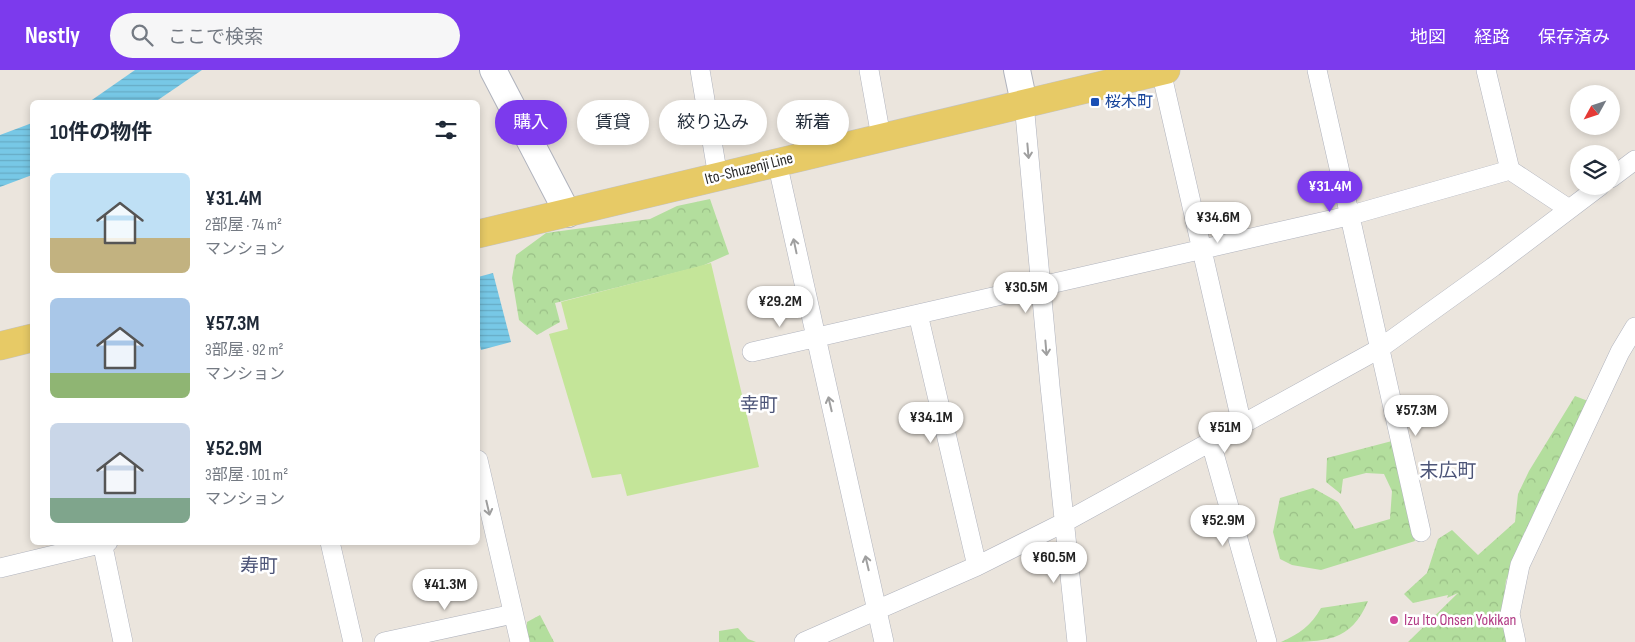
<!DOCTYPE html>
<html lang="ja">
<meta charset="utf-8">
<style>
body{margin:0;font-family:"Sofia Sans Condensed","Noto Sans JP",sans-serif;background:#f6f6f7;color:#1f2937;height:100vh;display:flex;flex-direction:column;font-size:19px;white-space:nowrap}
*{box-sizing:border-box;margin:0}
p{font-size:16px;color:#747a83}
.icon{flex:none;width:28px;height:28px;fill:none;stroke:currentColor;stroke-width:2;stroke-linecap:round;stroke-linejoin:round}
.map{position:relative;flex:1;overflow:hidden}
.panel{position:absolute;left:30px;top:30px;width:450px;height:445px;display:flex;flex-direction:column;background:#fff;border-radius:8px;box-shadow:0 2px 8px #0003}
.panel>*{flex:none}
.top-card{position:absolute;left:495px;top:30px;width:475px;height:45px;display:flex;gap:10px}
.needle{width:32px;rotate:230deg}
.tools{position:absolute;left:1570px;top:15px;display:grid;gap:10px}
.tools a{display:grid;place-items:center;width:50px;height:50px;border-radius:50%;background:#fff;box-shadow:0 2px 8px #0003;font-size:25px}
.price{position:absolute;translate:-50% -42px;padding:0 11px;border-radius:18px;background:#fff;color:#222;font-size:16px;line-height:32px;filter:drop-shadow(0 1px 2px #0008)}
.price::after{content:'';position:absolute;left:50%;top:30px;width:15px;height:11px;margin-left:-8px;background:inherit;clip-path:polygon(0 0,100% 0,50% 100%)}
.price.selected{background:#7c3aed;color:#fff}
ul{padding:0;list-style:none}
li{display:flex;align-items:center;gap:15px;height:125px;padding:0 20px}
li span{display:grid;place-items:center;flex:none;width:140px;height:100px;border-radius:8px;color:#555}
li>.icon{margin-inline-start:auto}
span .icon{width:60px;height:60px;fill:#fffc;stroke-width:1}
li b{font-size:21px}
h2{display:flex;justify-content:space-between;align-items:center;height:60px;padding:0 20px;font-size:21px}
.chip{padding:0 18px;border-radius:22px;background:#fff;box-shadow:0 2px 8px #0003;font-size:18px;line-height:45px}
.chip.selected{background:#7c3aed;color:#fff}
header{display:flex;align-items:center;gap:30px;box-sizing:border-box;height:70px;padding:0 25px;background:#7c3aed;color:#fff}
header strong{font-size:24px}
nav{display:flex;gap:28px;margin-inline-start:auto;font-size:18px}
.search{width:350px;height:45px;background:#f6f6f7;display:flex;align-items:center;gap:12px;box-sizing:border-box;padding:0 18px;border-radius:28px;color:#747a83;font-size:19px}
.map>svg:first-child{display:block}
</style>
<header>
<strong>Nestly</strong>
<div class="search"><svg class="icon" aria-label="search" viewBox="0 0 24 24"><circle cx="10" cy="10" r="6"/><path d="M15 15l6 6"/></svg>ここで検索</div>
<nav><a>地図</a><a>経路</a><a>保存済み</a></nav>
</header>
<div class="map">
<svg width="1635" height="572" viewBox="0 0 1635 572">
<defs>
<pattern id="forest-crowns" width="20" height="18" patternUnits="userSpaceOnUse" patternTransform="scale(1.25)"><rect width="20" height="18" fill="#b3de9d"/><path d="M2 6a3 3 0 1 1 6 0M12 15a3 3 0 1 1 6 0" fill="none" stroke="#9abf87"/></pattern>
<pattern id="water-rules" width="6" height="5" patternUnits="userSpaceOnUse" patternTransform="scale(1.25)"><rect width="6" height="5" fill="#77c8e6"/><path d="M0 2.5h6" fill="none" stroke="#67acc5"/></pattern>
</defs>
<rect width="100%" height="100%" fill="#ebe5dd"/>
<!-- forest -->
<path fill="url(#forest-crowns)" d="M710 129 729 184 702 196 555 233 560 252 537 265 519 250 512 208 516 185 546 163 650 149 677 136Z
M1575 326 1588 331 1523 479 1506 510 1504 528 1514 572H1408L1458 523 1447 528 1448 525 1413 533 1404 524 1427 503 1438 469 1452 460 1478 485 1515 452 1518 424 1529 401Z
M1392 371 1408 448 1415 471 1321 500 1292 495 1280 489 1273 462 1280 428 1313 418 1338 432 1355 459 1390 449 1392 421 1384 404 1366 403 1343 409 1341 424 1326 412 1327 388Z
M1368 531C1351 572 1325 572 1281 572 1299 564 1311 556 1321 538Z
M540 545 554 572H525L527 552Z
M738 558 748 569 756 572H719V561Z"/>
<!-- pitch -->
<path fill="#c4e599" d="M711 193 759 397 627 426 621 404 592 408 549 264 568 259 561 232Z"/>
<!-- water -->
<path fill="url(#water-rules)" d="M135 0H202L155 32H89Z
M32 53V105L0 117V65Z
M493 203 511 272 481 280 478 267V207Z"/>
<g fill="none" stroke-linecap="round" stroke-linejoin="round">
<!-- street casing -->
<g stroke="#b0b3bd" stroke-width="20">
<path id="street" d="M700 0 718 107
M869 0 881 67
M1317 0 1421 462
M1486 0 1510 100 1569 139
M1161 1 1242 355
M1024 33 1050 316 1077 572
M777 92 884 572
M1611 108 1635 90
M918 244 977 496
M752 282 1348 146 1510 100
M1211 373 1267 572
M478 390 520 572
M102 472 123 572
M330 472 353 572
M0 498 108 472
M384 572 513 544
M804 572 977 496 1065 452 1379 279 1493 197 1600 116
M1516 572 1510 544 1520 495 1620 282 1635 257"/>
</g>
<!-- secondary casing -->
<g stroke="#b0b3bd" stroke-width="28">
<path id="secondary" d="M493 0 568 144
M1017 0 1024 33"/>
</g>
<!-- primary casing -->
<g stroke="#c3c3c3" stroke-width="29">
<path id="primary" d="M478 164 1166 0
M0 276 32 268"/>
</g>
<!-- street -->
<use href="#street" stroke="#fff" stroke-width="19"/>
<!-- secondary -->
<use href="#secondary" stroke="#fff" stroke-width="26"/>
<!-- primary -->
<use href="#primary" stroke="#e7ca66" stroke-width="28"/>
</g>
<!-- one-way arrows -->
<defs><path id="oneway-shaft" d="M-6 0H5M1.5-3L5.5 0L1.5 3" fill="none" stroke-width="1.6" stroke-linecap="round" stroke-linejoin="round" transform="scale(1.25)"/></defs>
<g stroke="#9f9f9f">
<use href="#oneway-shaft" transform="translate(1028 81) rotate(85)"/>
<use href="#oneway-shaft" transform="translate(795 176) rotate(-102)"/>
<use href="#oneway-shaft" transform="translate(1046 278) rotate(85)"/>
<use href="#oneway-shaft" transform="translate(830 334) rotate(-103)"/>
<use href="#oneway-shaft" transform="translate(488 438) rotate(77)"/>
<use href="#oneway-shaft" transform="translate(867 493) rotate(-103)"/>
</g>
<!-- markers -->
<rect fill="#1a4fb4" stroke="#fff" stroke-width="2" x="1090" y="27" width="10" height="10" rx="2.5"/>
<circle fill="#d1479c" stroke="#fff" stroke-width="2" cx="1394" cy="550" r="5"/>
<g text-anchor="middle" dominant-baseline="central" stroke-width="5" stroke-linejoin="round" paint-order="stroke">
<!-- transit labels -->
<g font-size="16" fill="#164399" stroke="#fff" text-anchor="start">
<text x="1105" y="32">桜木町</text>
</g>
<!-- street labels -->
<g font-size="16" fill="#2a2a2a" stroke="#fff">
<text transform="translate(749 99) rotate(-14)">Ito-Shuzenji Line</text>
</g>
<!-- hotel labels -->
<g font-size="16" fill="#b23c85" stroke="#fff" text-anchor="start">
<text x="1404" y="550">Izu Ito Onsen Yokikan</text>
</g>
<!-- quarter labels -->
<g font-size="19" fill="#4d5578" stroke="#fff">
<text x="759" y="335">幸町</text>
<text x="1448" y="401">末広町</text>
<text x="259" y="496">寿町</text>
</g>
</g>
</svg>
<div class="tools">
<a><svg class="needle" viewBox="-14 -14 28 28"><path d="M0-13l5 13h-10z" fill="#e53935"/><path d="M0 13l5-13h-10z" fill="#747a83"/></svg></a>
<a><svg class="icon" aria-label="layers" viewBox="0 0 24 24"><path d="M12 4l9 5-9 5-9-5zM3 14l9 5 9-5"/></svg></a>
</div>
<b class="price selected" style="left:1330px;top:143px">¥31.4M</b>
<b class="price" style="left:1218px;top:174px">¥34.6M</b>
<b class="price" style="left:1026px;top:244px">¥30.5M</b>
<b class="price" style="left:780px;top:258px">¥29.2M</b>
<b class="price" style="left:1416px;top:367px">¥57.3M</b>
<b class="price" style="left:931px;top:374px">¥34.1M</b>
<b class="price" style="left:1225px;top:384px">¥51M</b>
<b class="price" style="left:1223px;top:477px">¥52.9M</b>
<b class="price" style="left:1054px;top:514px">¥60.5M</b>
<b class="price" style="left:445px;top:541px">¥41.3M</b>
<div class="top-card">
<a class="chip selected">購入</a>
<a class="chip">賃貸</a>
<a class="chip">絞り込み</a>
<a class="chip">新着</a>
</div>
<section class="panel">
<h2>10件の物件<svg class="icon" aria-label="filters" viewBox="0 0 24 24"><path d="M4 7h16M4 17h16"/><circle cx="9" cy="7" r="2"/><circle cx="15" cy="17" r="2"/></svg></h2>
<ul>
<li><span style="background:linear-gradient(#bfe0f5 65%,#c2b280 0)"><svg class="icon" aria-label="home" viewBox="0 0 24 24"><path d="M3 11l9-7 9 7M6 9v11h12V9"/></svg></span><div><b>¥31.4M</b><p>2部屋 · 74 m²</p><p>マンション</p></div></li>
<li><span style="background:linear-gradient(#a9c7e8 75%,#8fb573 0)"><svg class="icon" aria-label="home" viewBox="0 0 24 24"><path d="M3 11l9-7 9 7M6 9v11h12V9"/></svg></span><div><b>¥57.3M</b><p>3部屋 · 92 m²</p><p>マンション</p></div></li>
<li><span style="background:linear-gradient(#c9d6e8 75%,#7fa58c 0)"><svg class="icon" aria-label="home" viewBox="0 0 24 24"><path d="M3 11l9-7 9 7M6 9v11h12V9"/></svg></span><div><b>¥52.9M</b><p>3部屋 · 101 m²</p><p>マンション</p></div></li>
</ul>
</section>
</div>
